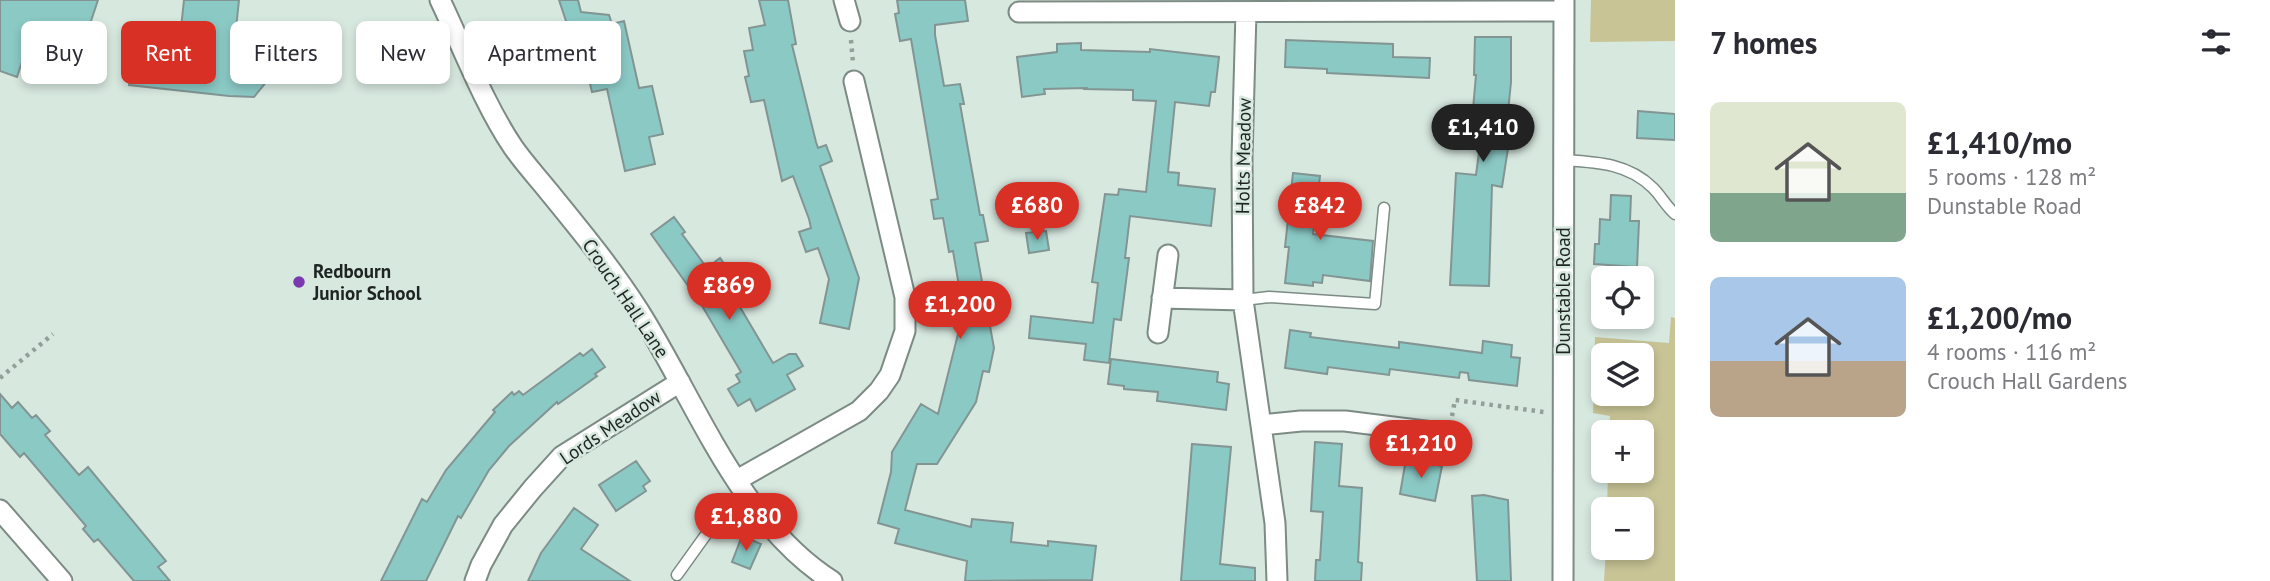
<!DOCTYPE html>
<meta charset="utf-8">
<style>
body{margin:0;font-family:"PT Sans",sans-serif;background:#f7f7f7;color:#2b2b33;height:100vh;display:flex;flex-direction:column;font-size:26px;white-space:nowrap}
*{box-sizing:border-box;margin:0}
p{font-size:23px;color:#7c7c81}
.icon{flex:none;width:38px;height:38px;fill:none;stroke:currentColor;stroke-width:2;stroke-linecap:round;stroke-linejoin:round}
.map{position:relative;flex:1;overflow:hidden}
.drawer{display:flex;flex-direction:column;background:#fff;width:595px}
.drawer>*{flex:none}
.guide{position:absolute;left:21px;top:21px;width:665px;height:63px;display:flex;gap:14px}
.buttons{position:absolute;left:1591px;top:266px;display:grid;gap:14px}
.buttons a{display:grid;place-items:center;width:63px;height:63px;border-radius:10px;background:#fff;box-shadow:0 4px 10px #0003;font-size:35px}
.price{position:absolute;translate:-50% -60px;padding:0 16px;border-radius:24px;background:#d93025;color:#fff;font-size:23px;line-height:46px;filter:drop-shadow(0 2px 4px #0008)}
.price::after{content:'';position:absolute;left:50%;top:42px;width:21px;height:16px;margin-left:-10px;background:inherit;clip-path:polygon(0 0,100% 0,50% 100%)}
.price.on{background:#222;color:#fff}
ul{padding:0;list-style:none}
li{display:flex;align-items:center;gap:21px;height:175px;padding:0 35px}
li span{display:grid;place-items:center;flex:none;width:196px;height:140px;border-radius:10px;color:#555}
li>.icon{margin-inline-start:auto}
span .icon{width:84px;height:84px;fill:#fffc;stroke-width:1}
li b{font-size:30px}
h2{display:flex;justify-content:space-between;align-items:center;height:84px;padding:0 35px;font-size:30px}
.pill{padding:0 24px;border-radius:10px;background:#fff;box-shadow:0 4px 10px #0003;font-size:24px;line-height:63px}
.pill.on{background:#d93025;color:#fff}
main{display:flex;flex:1;min-height:0}
.map>svg:first-child{display:block}
</style>
<main>
<div class="map">
<svg width="1675" height="581" viewBox="0 0 1675 581">
<rect width="100%" height="100%" fill="#d7e8df"/>
<!-- green -->
<path fill="#c8c496" fill-rule="evenodd" d="M1591 0H1675V41L1590 42Z
M1671 317 1675 318V581H1604L1606 548H1642V509H1607L1608 471H1642V432H1609L1610 416 1593 413 1595 337 1669 343ZM1603 355H1642V394H1603Z"/>
<!-- building -->
<path fill="#8bc9c5" stroke="#829593" stroke-width="2" d="M0 0H98L85 39 35 22 17 77 0 71Z
M184 0H239L231 76 267 81 254 97 229 96 129 85 135 23 181 28Z
M559 0H578L581 12 609 15 612 24 624 21 639 88 652 86 663 134 649 137 655 164 625 171 607 89 592 92 586 67 578 69 568 27Z
M759 0H788L796 44 792 45 816 142 818 148 826 145 832 161 820 166 859 278 849 329 820 323 829 279 818 248 806 252 799 232 811 228 809 219 793 176 782 181 764 100 751 102 745 77 749 76 744 51 753 50 749 28 765 25Z
M897 0H965L968 21 935 25V35L944 86 960 84 964 104H960L968 149 980 215H983L988 241 975 243 994 348 989 372 983 371 976 402 937 464H917L905 510 971 527 972 519 1013 523 1011 542 1048 546V541L1096 546 1092 580 965 581 967 561 895 543 899 529 878 523 891 472 892 452 921 404 938 414 961 322 955 293 960 292 953 251 949 252 943 218 934 219 931 200 938 199 911 39 900 41 895 14 899 13Z
M1475 37H1511V82L1505 142H1509L1502 187 1492 185 1489 286 1450 285 1456 173 1476 175 1481 137 1487 138V135L1471 132 1476 75H1474Z
M1286 40 1393 44V57L1430 58 1429 78 1327 73V69L1285 67Z
M1081 43V50L1150 52V49L1219 57 1215 92H1211L1209 106 1175 102 1168 172 1179 173 1178 185 1215 189 1211 226 1130 216 1125 258H1129L1121 320 1114 319 1109 363 1084 360 1086 344 1029 338 1031 316 1093 323 1098 283 1092 282 1105 194 1118 195 1119 189 1146 192 1156 101 1133 100V90L1085 89 1086 88 1044 89 1045 94 1022 97 1017 57 1057 52V44Z
M1638 111 1675 114V140L1637 138Z
M1293 173 1320 176 1313 234 1373 241 1370 281 1323 275 1322 283 1313 282V286L1285 283 1289 247H1285Z
M1611 195 1631 196 1630 221H1639L1637 267 1594 264 1595 244H1599L1600 219 1610 220Z
M674 217 685 232 682 234 707 268 720 258 735 279 727 285 773 363 789 354H796L803 366 787 375 795 389 756 411 750 399 738 406 728 389 740 382 736 375 741 372 701 304 651 234Z
M1046 231 1049 250 1029 253 1026 233Z
M1290 330 1311 333 1310 337 1399 348V342L1482 353 1483 341 1512 345 1511 357 1520 358 1517 386 1469 380 1468 373 1460 372 1459 378 1390 369 1389 375 1328 367 1327 374 1285 368Z
M592 349 605 367 595 374 597 376 558 404 557 402 509 446 489 470 461 518 458 516 426 581H381L422 499 427 502 446 470 495 412 493 410 512 392 514 395 519 391 523 395 580 353 583 356Z
M1111 359 1218 372 1217 382 1229 384 1226 410 1157 401 1158 392 1124 389V386L1108 384Z
M0 394 12 408 18 402 32 418 36 415 50 431 45 435 79 475 88 467 166 561 158 567 170 581H134L98 539 94 542 83 529 86 526 24 453 20 457 0 434Z
M1315 442 1342 444 1339 486 1362 488 1358 562 1362 563 1361 581H1315L1316 560H1320L1323 512 1311 511Z
M1192 444 1231 447 1220 564 1255 568V581H1181Z
M1406 459 1442 466 1435 501 1400 494Z
M636 461 650 481 643 486 646 491 616 511 599 485Z
M1484 495 1508 500 1511 581H1477L1472 496Z
M574 508 598 525 581 549 630 581H528L541 553Z
M742 536 761 544 750 569 732 562Z"/>
<g fill="none" stroke-linecap="round" stroke-linejoin="round">
<!-- service casing -->
<g stroke="#7c8b83" stroke-width="13">
<path id="service" d="M1563 160C1596 162 1628 163 1653 188 1661 196 1666 206 1675 214
M1243 300 1269 297 1375 304 1384 208
M677 575 710 529 748 496"/>
</g>
<!-- minor casing -->
<g stroke="#7c8b83" stroke-width="23">
<path id="minor" d="M440 0C463 48 484 104 513 147 524 163 538 178 550 193 581 231 613 270 639 311 696 401 739 522 832 581
M844 0 850 21
M1019 12 1564 11
M1246 12 1242 158 1243 300 1275 523 1277 581
M1162 298 1243 300
M1158 333 1168 255
M1261 425 1301 421H1345L1449 434
M737 480 859 411 879 391 890 375 905 331V297L854 81
M0 510 62 581
M475 581 481 565 503 525 533 488 562 456 680 382
M1563 581 1564 0"/>
</g>
<!-- path -->
<path stroke="#93a099" stroke-width="4.5" stroke-dasharray="3.5 5" stroke-linecap="butt" d="M851 40 853 63
M0 378 53 334
M1452 416 1455 400 1544 412"/>
<!-- service -->
<use href="#service" stroke="#fff" stroke-width="10"/>
<!-- minor -->
<use href="#minor" stroke="#fff" stroke-width="19"/>
</g>
<!-- markers -->
<circle fill="#7a39ae" stroke="#d7e8df" stroke-width="2.5" cx="299" cy="282" r="7"/>
<g text-anchor="middle" dominant-baseline="central" stroke-width="5" stroke-linejoin="round" paint-order="stroke">
<!-- street labels -->
<g font-size="19" fill="#1e2421" stroke="#d7e8df">
<text transform="translate(1243 156) rotate(-89)">Holts Meadow</text>
<text transform="translate(1563 291) rotate(-90)">Dunstable Road</text>
<text transform="translate(626 298) rotate(56)">Crouch Hall Lane</text>
<text transform="translate(610 427) rotate(-34)">Lords Meadow</text>
</g>
<!-- poi labels -->
<g font-size="19" font-weight="bold" fill="#1e2421" stroke="#d7e8df" text-anchor="start">
<text x="313" y="271">Redbourn<tspan x="313" dy="22">Junior School</tspan></text>
</g>
</g>
</svg>
<div class="buttons">
<a><svg class="icon" aria-label="locate" viewBox="0 0 24 24"><circle cx="12" cy="12" r="6"/><path d="M12 2v4M12 18v4M2 12h4M18 12h4"/></svg></a>
<a><svg class="icon" aria-label="layers" viewBox="0 0 24 24"><path d="M12 4l9 5-9 5-9-5zM3 14l9 5 9-5"/></svg></a>
<a>+</a>
<a>−</a>
</div>
<b class="price on" style="left:1483px;top:164px">£1,410</b>
<b class="price" style="left:1037px;top:242px">£680</b>
<b class="price" style="left:1320px;top:242px">£842</b>
<b class="price" style="left:729px;top:322px">£869</b>
<b class="price" style="left:960px;top:341px">£1,200</b>
<b class="price" style="left:1421px;top:480px">£1,210</b>
<b class="price" style="left:746px;top:553px">£1,880</b>
<div class="guide">
<a class="pill">Buy</a>
<a class="pill on">Rent</a>
<a class="pill">Filters</a>
<a class="pill">New</a>
<a class="pill">Apartment</a>
</div>
</div>
<section class="drawer">
<h2>7 homes<svg class="icon" aria-label="filters" viewBox="0 0 24 24"><path d="M4 7h16M4 17h16"/><circle cx="9" cy="7" r="2"/><circle cx="15" cy="17" r="2"/></svg></h2>
<ul>
<li><span style="background:linear-gradient(#dfe7d0 65%,#7fa58c 0)"><svg class="icon" aria-label="home" viewBox="0 0 24 24"><path d="M3 11l9-7 9 7M6 9v11h12V9"/></svg></span><div><b>£1,410/mo</b><p>5 rooms · 128 m²</p><p>Dunstable Road</p></div></li>
<li><span style="background:linear-gradient(#a9c7e8 60%,#b9a48a 0)"><svg class="icon" aria-label="home" viewBox="0 0 24 24"><path d="M3 11l9-7 9 7M6 9v11h12V9"/></svg></span><div><b>£1,200/mo</b><p>4 rooms · 116 m²</p><p>Crouch Hall Gardens</p></div></li>
</ul>
</section>
</main>
